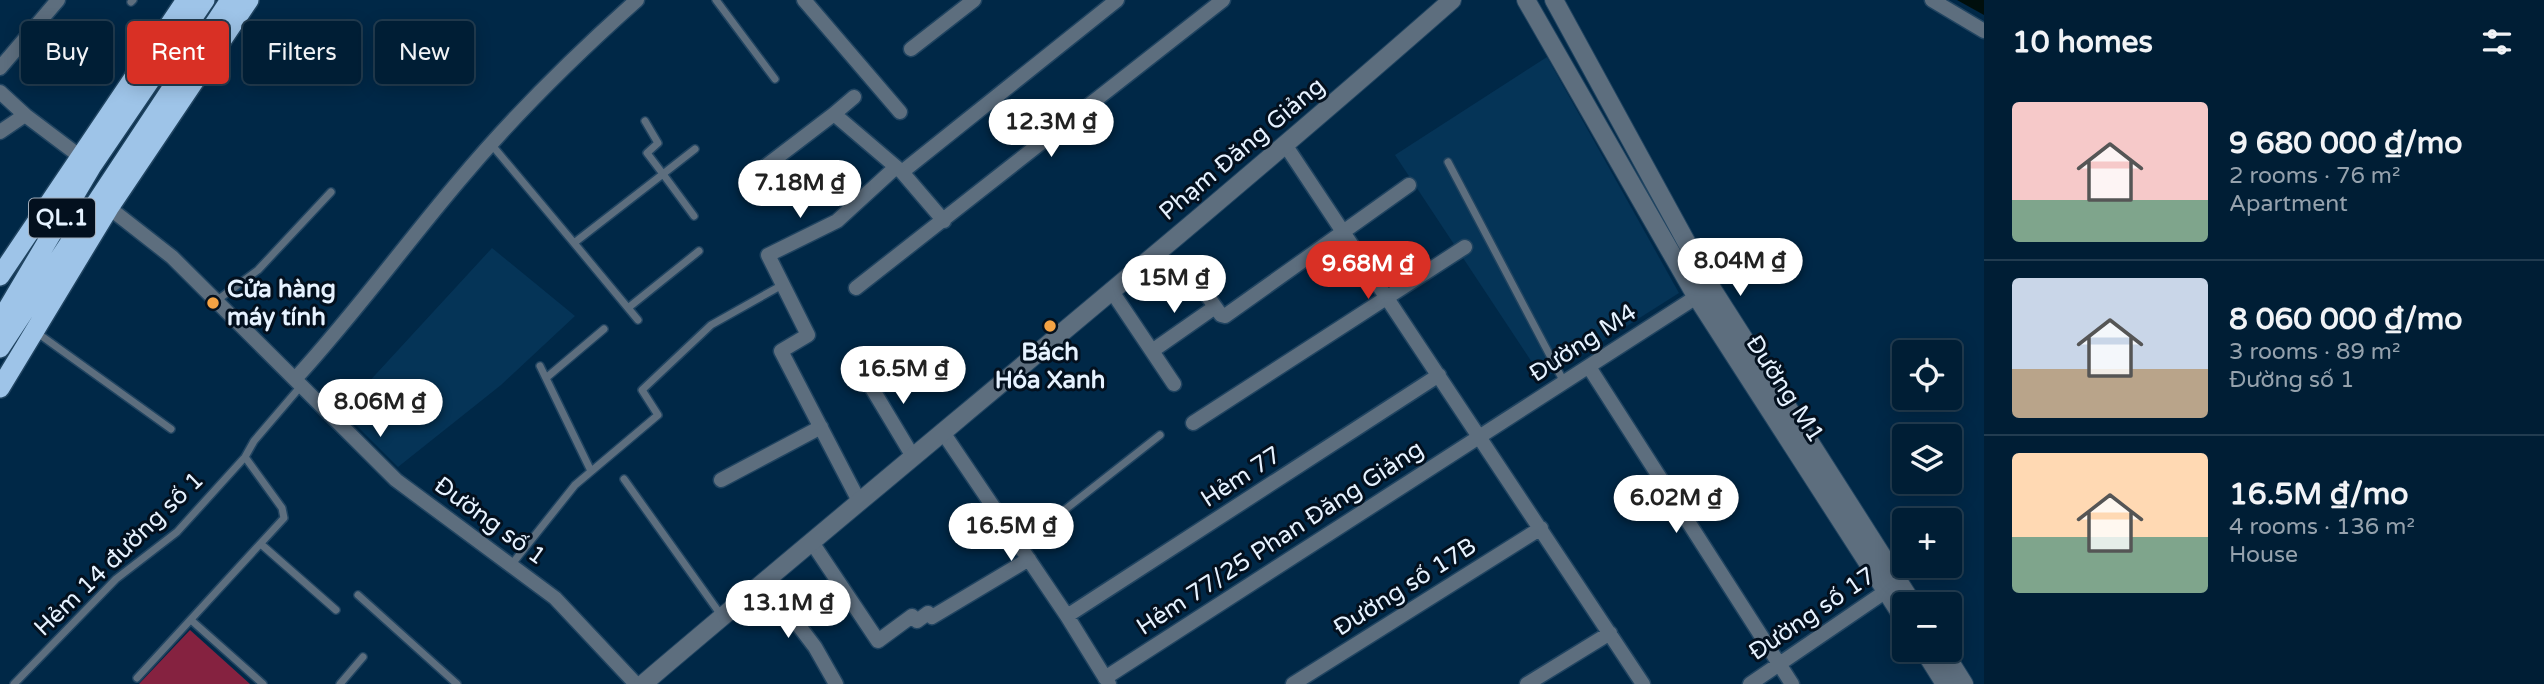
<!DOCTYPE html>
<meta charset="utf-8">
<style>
body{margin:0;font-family:"Varela Round",sans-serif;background:#0a273d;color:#f1f3f6;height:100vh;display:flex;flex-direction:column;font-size:26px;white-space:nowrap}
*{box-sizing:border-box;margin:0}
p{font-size:23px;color:#95a2ad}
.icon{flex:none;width:38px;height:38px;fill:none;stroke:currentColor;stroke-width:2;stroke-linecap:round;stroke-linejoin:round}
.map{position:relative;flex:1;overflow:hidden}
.side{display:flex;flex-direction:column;background:#001e35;width:560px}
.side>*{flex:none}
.top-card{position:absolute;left:21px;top:21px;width:665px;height:63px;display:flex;gap:14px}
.buttons{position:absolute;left:1892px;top:340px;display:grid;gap:14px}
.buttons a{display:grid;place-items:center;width:70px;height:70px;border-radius:7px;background:#001e35;box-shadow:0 4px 18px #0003,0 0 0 2px #223c50;font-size:35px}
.price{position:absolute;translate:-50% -60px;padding:0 16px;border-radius:24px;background:#fff;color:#222;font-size:23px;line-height:46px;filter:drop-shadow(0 2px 4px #0008)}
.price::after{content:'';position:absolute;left:50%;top:42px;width:21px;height:16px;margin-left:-10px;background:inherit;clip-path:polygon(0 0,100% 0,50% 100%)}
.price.current{background:#d93025;color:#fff}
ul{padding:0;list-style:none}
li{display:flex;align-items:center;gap:21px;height:175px;padding:0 28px}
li+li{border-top:2px solid #223c50}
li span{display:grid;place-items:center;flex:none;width:196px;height:140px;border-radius:7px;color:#555}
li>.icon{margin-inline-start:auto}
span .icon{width:84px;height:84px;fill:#fffc;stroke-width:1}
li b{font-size:30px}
h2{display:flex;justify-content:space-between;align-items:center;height:84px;padding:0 28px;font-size:30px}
.pill{padding:0 24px;border-radius:7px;background:#001e35;box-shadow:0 4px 18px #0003,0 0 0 2px #223c50;font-size:24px;line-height:63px}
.pill.current{background:#d93025;color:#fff}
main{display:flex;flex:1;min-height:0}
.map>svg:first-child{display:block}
</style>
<main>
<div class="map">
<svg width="1984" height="684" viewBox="0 0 1984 684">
<rect width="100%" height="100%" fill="#002847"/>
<!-- built -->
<path fill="#053457" d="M1547 57 1679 293 1543 379 1395 155Z
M492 248 575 316 501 385 398 467 342 411Z"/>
<!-- green -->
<path fill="#852240" d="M190 630 250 684H139Z"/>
<!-- water -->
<path fill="#000f0d" d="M1957 0H1984V15Z"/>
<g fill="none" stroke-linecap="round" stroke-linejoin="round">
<!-- service casing -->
<g stroke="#204461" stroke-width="10">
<path id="service" d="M716 0 775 79
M131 2 133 0
M645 121 658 143 647 153 663 174 695 149
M491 144 574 243 663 174 694 216
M1448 162 1564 382
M574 243 638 320
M216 301 258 270 331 192
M628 308 699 251
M36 332 171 429
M540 366 591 471
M546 378 604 329
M624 479 721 615
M262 545 336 610
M1020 545 1160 435
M512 564 575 485 658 415 642 390 711 325 784 284
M358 595 457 684
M191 620 263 684
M137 678 284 518 282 508 245 457
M14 684 116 579 177 532 245 457 254 441 301 386
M340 684 363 657"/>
</g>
<!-- minor casing -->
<g stroke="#204461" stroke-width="17">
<path id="minor" d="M804 0 900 112
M1932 0 1984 31
M911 49 974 0
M0 68 58 0
M0 92 25 115
M834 114 854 97
M0 132 25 115 86 161
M1286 146 1643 684
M902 172 944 221
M749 179 834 114 902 172 1117 0
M103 203 172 257 396 480 555 598 636 684
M1194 277 1221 315 1225 316 1409 185
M856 288 1223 0
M1111 290 1174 384
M1152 351 1215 307
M1589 367 1792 684
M864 375 912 455
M295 379C353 316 403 247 458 182 513 116 573 57 637 0
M1193 423 1465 247
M942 431 1067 616 1109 684
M721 480 821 427
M859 501 781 351 808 335 768 255 837 221 896 167
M811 541 878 641 912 616 917 621 928 613 932 617 1029 559
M764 580 815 647 836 684
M1067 616 1439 375
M1105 678 1704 292
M1293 684 1541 528
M1527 684 1610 633
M1750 684 1895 585"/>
</g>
<!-- tertiary casing -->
<g stroke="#204461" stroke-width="20">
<path id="tertiary" d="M1526 0 1696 296 1904 619
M1554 0 1711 287 1913 604
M1923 649 1945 684
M1942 649 1964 684
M643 684C912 455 1187 233 1452 0"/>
</g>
<!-- trunk casing -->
<g stroke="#204461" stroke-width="22">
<path id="trunk" d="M0 276 186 0
M0 321 92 166 205 0
M0 348 230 0
M0 388 109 208 249 0"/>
</g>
<!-- service -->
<use href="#service" stroke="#5d6e7e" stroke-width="7"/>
<!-- minor -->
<use href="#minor" stroke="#5d6e7e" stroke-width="14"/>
<!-- tertiary -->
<use href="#tertiary" stroke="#5d6e7e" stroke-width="18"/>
<!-- trunk -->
<use href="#trunk" stroke="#9ec4e8" stroke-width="19"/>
</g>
<!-- markers -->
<g fill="#f4a344" stroke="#03101e" stroke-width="2.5">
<circle cx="213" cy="303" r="7"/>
<circle cx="1050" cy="326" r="7"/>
</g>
<g text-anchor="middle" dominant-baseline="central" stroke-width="6" stroke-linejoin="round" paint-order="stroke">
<!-- shield labels -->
<rect fill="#03101e" stroke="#a2aebc" stroke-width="2" x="29" y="198.5" width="66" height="39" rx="5"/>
<g font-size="23" font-weight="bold" fill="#e6f2ff">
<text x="62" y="218">QL.1</text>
</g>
<!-- street labels -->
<g font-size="24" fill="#e6f2ff" stroke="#03101e">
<text transform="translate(1242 149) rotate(-40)">Phạm Đăng Giảng</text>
<text transform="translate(1583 343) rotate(-33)">Đường M4</text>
<text transform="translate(1785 389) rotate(57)">Đường M1</text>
<text transform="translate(1241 477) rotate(-33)">Hẻm 77</text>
<text transform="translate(490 521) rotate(36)">Đường số 1</text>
<text transform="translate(1280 538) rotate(-33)">Hẻm 77/25 Phan Đăng Giảng</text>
<text transform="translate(119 554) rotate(-44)">Hẻm 14 đường số 1</text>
<text transform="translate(1405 587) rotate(-32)">Đường số 17B</text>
<text transform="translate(1812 614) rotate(-34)">Đường số 17</text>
</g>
<!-- poi labels -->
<g font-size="24" font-weight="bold" fill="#e6f2ff" stroke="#03101e" text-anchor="start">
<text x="227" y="289">Cửa hàng<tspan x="227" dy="28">máy tính</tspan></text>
<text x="1050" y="352" text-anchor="middle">Bách<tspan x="1050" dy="28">Hóa Xanh</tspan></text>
</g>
</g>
</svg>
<div class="buttons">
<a><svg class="icon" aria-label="locate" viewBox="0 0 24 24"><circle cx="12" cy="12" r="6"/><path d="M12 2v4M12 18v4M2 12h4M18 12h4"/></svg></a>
<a><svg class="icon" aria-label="layers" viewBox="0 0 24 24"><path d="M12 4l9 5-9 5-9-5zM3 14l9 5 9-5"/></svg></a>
<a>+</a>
<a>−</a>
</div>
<b class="price" style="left:1051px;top:159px">12.3M ₫</b>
<b class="price" style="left:800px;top:220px">7.18M ₫</b>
<b class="price" style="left:1740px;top:298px">8.04M ₫</b>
<b class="price current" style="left:1368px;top:301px">9.68M ₫</b>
<b class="price" style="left:1174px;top:315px">15M ₫</b>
<b class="price" style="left:903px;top:406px">16.5M ₫</b>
<b class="price" style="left:380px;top:439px">8.06M ₫</b>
<b class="price" style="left:1676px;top:535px">6.02M ₫</b>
<b class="price" style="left:1011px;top:563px">16.5M ₫</b>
<b class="price" style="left:788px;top:640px">13.1M ₫</b>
<div class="top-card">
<a class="pill">Buy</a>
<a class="pill current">Rent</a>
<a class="pill">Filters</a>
<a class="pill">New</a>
</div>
</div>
<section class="side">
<h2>10 homes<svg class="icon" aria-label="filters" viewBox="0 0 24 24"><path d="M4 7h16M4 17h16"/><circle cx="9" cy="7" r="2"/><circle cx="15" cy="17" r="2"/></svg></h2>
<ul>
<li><span style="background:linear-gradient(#f6c9c9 70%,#7fa58c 0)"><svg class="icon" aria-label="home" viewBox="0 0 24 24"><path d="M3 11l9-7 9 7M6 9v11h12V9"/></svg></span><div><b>9 680 000 ₫/mo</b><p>2 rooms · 76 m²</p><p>Apartment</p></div></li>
<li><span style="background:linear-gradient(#c9d6e8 65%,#b9a48a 0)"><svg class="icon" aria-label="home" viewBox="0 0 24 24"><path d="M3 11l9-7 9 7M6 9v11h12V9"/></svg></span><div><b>8 060 000 ₫/mo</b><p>3 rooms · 89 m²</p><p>Đường số 1</p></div></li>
<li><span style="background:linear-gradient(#ffd9b3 60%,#7fa58c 0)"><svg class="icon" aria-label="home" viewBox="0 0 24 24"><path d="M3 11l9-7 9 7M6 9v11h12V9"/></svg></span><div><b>16.5M ₫/mo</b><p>4 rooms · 136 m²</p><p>House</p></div></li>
</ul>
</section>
</main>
